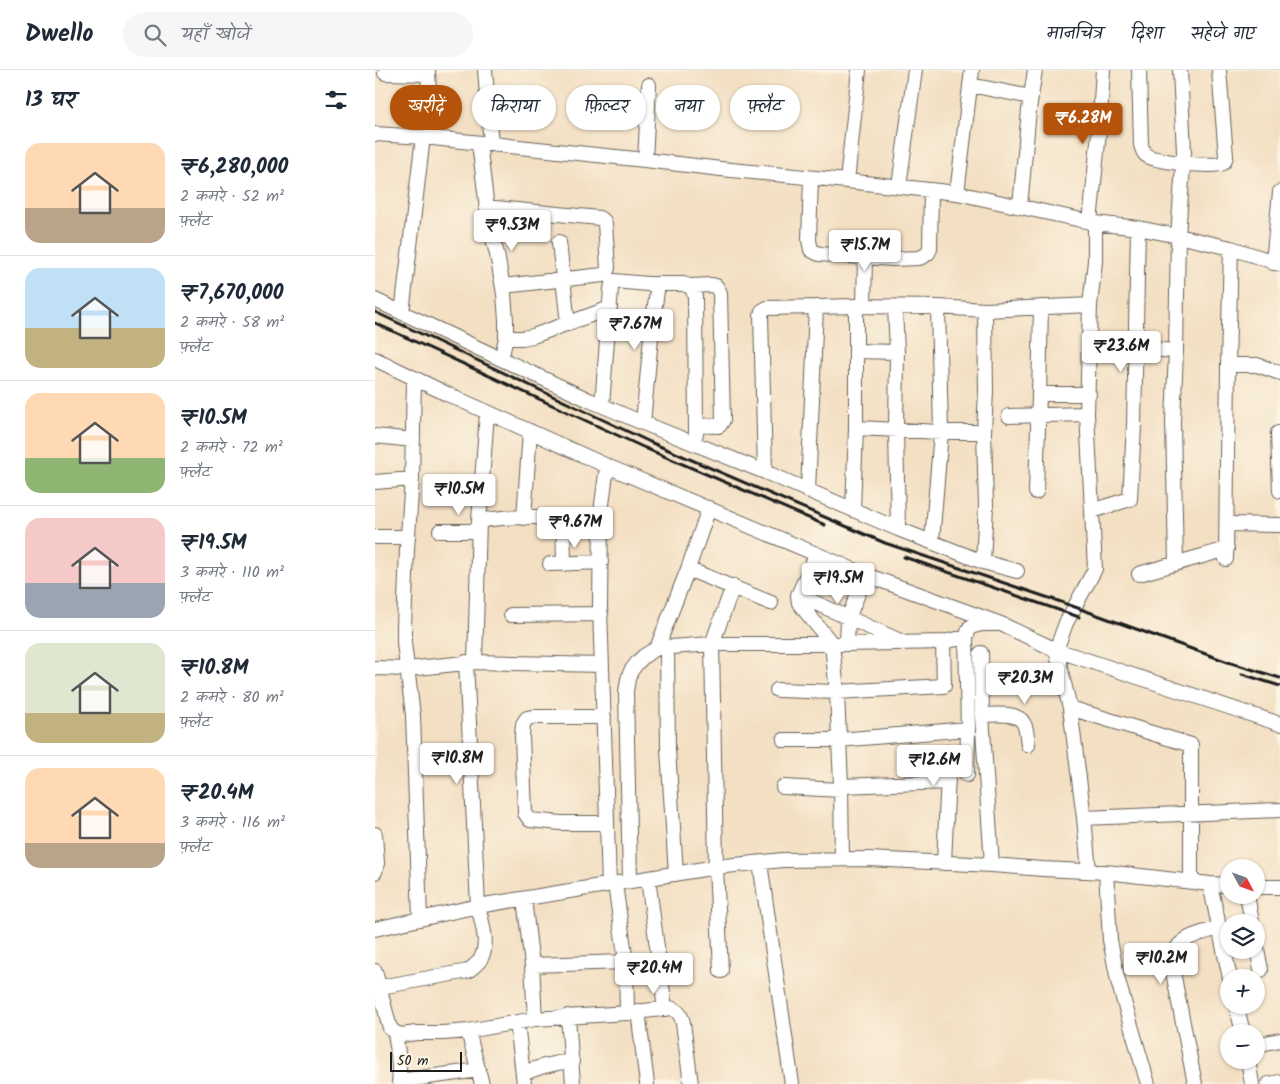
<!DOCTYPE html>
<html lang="hi">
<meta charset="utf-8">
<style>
body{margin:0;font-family:Kalam,"Playpen Sans Deva",sans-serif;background:#f6f6f7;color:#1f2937;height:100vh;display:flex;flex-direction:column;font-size:19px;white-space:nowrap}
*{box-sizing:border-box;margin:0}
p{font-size:16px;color:#747a83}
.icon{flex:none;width:28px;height:28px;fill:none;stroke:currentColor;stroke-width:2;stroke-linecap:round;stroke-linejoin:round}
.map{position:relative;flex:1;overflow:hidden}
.sheet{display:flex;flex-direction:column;background:#fff;width:375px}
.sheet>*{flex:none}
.banner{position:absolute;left:15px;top:15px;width:475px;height:45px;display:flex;gap:10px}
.needle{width:32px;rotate:131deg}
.controls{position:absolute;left:845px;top:789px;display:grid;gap:10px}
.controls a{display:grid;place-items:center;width:45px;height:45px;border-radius:50%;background:#fff;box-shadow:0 1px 4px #0004;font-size:25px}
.scale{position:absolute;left:15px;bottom:12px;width:72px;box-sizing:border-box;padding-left:5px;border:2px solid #1c1c1c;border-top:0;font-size:14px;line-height:18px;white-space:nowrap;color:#1c1c1c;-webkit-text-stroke:4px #fcf5e5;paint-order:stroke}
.price{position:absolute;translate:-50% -42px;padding:0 11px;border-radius:5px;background:#fff;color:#222;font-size:16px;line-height:32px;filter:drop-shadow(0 1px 2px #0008)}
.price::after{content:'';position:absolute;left:50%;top:30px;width:15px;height:11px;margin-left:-8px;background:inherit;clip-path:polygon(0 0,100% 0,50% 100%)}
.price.on{background:#b45309;color:#fff}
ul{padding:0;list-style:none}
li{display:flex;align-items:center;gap:15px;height:125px;padding:0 25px}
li+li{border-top:1px solid #e0e1e3}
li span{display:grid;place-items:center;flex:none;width:140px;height:100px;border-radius:15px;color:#555}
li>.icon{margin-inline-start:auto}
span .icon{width:60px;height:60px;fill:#fffc;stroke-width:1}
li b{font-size:21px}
h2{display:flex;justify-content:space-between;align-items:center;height:60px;padding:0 25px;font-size:21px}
.chip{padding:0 18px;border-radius:22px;background:#fff;box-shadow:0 1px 4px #0004;font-size:18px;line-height:45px}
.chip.on{background:#b45309;color:#fff}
header{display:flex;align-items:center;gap:30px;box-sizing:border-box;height:70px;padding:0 25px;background:#fff;border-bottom:1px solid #e0e1e3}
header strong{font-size:24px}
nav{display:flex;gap:28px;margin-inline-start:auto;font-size:18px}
.search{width:350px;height:45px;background:#f6f6f7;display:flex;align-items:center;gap:12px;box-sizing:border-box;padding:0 18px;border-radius:28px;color:#747a83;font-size:19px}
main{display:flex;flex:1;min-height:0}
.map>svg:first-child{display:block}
</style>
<header>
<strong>Dwello</strong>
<div class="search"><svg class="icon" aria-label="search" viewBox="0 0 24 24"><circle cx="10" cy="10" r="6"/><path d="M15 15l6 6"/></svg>यहाँ खोजें</div>
<nav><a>मानचित्र</a><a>दिशा</a><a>सहेजे गए</a></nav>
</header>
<main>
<section class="sheet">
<h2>13 घर<svg class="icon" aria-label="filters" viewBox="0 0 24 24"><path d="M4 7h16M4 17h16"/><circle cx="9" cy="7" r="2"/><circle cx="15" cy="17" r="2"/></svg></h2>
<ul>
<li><span style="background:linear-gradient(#ffd9b3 65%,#b9a48a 0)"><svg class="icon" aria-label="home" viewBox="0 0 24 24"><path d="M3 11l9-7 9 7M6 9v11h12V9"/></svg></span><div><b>₹6,280,000</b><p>2 कमरे · 52 m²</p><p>फ़्लैट</p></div></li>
<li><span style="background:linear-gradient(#bfe0f5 60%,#c2b280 0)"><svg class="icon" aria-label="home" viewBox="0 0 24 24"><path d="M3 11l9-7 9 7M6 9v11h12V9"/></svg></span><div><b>₹7,670,000</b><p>2 कमरे · 58 m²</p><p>फ़्लैट</p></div></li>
<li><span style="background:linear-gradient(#ffd9b3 65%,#8fb573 0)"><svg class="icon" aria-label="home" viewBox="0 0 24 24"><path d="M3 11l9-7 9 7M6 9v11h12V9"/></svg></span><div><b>₹10.5M</b><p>2 कमरे · 72 m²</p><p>फ़्लैट</p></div></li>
<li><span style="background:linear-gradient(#f6c9c9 65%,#9aa5b1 0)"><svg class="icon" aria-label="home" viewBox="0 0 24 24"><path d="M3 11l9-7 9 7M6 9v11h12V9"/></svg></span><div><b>₹19.5M</b><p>3 कमरे · 110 m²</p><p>फ़्लैट</p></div></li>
<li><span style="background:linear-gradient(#dfe7d0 70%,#c2b280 0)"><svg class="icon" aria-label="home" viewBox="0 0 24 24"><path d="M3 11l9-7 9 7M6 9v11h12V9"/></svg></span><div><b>₹10.8M</b><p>2 कमरे · 80 m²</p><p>फ़्लैट</p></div></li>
<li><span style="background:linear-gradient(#ffd9b3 75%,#b9a48a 0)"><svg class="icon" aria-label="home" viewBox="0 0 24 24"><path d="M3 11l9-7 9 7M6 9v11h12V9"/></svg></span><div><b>₹20.4M</b><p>3 कमरे · 116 m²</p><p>फ़्लैट</p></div></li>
</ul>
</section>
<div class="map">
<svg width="905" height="1014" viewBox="0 0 905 1014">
<rect width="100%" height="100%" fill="#fcf5e5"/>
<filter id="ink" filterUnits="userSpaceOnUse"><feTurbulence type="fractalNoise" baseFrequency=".02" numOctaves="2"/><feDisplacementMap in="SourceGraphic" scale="10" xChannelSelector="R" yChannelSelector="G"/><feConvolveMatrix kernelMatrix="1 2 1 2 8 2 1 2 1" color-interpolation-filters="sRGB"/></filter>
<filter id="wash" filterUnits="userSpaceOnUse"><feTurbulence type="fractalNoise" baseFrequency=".0096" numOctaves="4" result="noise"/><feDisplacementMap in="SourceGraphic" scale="20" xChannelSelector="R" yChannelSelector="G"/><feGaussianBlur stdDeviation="1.12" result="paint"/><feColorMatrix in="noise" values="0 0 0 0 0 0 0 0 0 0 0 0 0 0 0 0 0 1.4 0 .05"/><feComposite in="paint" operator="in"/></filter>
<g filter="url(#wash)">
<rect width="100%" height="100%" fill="#f3dfc2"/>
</g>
<g filter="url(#ink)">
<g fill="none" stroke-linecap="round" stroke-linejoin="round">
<!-- minor casing -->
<g stroke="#676056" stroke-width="16">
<path id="minor" d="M53 0 56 68
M110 0 116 74
M764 0 766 75C767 78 768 83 771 85 779 92 841 98 848 93 850 91 850 89 851 86L844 0
M10 3 53 4
M595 15 656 27
M0 64 48 67 270 90 346 99 472 111 582 123 720 153 763 158 803 166 856 178 905 194
M104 73 114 155 122 184 129 224 131 250V268L126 289
M270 90 274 15
M436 108 434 170 436 180 444 184 518 189 544 188 549 186 553 183 555 179 556 120
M472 111 484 0
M524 116 540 0
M582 123 597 0
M645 136 654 40 660 0
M111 137 224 148 229 151 230 154 233 198 231 203 228 205 128 216
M715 152 724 62 728 0
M184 172 193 254
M898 193 905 122
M314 216 318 220 320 227 321 364
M0 230 214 330 268 353 390 402 523 459 608 492 642 501
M489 236 490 187
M520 237 522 282 521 360 523 459
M27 243 48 67
M131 268H147L158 266 235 238
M714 279 761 278 801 281
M481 281 522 282
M0 289 39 308 72 324 232 396 491 505 626 554 681 580 905 654
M853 295H882L905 303
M39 308 37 409 32 479 29 557V573L38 645 45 849
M664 324 666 237
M227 335 236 219 237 214 239 211 273 214H308L314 216 337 215 341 216 345 223 348 350 345 355 343 356 322 355
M634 346 712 344
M268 353 277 257 283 214
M481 358 566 362H609
M903 363 905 421
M0 366 38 370
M232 396 226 442 225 537 234 815
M390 402 386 245 387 241 392 238 441 237
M0 412 37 409
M433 421 441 237 481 236 563 237 610 240 715 235
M661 422 664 324H714
M478 439 481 358V236
M717 441 755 429 759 355 763 158
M149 448 155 361
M188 448 189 494
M104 451C141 444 188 448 226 448
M852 454 905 455
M65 461H103
M0 467H33
M557 471 566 362 563 237
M441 485 423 525 424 533 457 574 462 622 466 716 467 789
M851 489 853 295 856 178
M608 492 611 436 609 362 611 321 610 240
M801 493 798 352 801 281 803 166 809 82 805 0
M175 494 226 492
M313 499 396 533
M764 504 852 479
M423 525 525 571
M136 545 226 544
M591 567 593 659 592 705
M472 574 473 548 491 505
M292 576 293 679 301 804
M282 578 313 499 334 438
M606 583 607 645 617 795
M100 592 104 451 112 343
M0 598 32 599 100 592 227 595
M402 620 462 622 569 616 568 572
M695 638 816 675V812
M607 645C619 645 643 641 649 654 652 660 652 668 653 675
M229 647H157L152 648 148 654 147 666 150 743 155 750 186 753H232
M409 670H464L593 659
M466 716 573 712
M408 717 466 720
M709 748 905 740
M0 764 2 793 0 802
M385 793 417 1014
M569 793 574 682H592
M714 801 709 748 695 638 681 580 691 553 720 499 712 344 715 235 720 191V153
M731 802 735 870 743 911 773 1014
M273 808 290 939
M255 811 251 622 253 609 256 601 262 593 269 586 282 578 337 574H472L568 572 591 567 595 557 607 554H621
M240 814 251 892 252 943
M835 814 855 908
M881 817H905
M872 825 877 852
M149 829 157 895 160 949
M0 859 103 836 341 797 408 790 493 789 617 795 668 799 731 802 835 814 854 815
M881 873 886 900
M157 895 251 892
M0 901 15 958 20 963 27 965 41 963H68L93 961 160 949 252 943 295 938C304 941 306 945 308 953L316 1014
M346 901 341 797 337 574 358 516
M0 918 93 901C97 898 102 894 105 890 115 874 107 854 103 836L91 592
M861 935 868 962
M263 941 272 1014
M193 946 198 1014
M142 952 149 1014
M93 961 107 1014
M20 963 23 983 25 1014
M881 975 905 970
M873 990 877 1014
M148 1004C164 996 178 993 197 991
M24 1011 104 1000
M820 1014 797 897C798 893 797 888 799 884 805 866 828 863 844 858
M894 1014 905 1012"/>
</g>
<!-- minor -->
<use href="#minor" stroke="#fff" stroke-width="14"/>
<!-- rail -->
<path stroke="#1c1c1c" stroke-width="3" d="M0 242 275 372 510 473 686 532 853 592 905 608
M0 253 270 378 450 455
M529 487 704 547
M867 604 905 616"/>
</g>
</g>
</svg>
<div class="controls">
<a><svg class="needle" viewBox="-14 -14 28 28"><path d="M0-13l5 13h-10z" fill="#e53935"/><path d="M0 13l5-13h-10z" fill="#747a83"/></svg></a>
<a><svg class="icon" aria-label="layers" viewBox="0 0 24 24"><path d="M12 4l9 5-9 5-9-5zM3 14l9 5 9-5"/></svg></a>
<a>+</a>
<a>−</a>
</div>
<div class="scale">50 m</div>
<b class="price on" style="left:708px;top:75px">₹6.28M</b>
<b class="price" style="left:137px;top:182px">₹9.53M</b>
<b class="price" style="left:490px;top:202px">₹15.7M</b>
<b class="price" style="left:260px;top:281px">₹7.67M</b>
<b class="price" style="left:746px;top:303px">₹23.6M</b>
<b class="price" style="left:84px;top:446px">₹10.5M</b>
<b class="price" style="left:200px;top:479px">₹9.67M</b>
<b class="price" style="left:463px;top:535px">₹19.5M</b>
<b class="price" style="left:650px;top:635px">₹20.3M</b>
<b class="price" style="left:82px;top:715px">₹10.8M</b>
<b class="price" style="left:559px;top:717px">₹12.6M</b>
<b class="price" style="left:786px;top:915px">₹10.2M</b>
<b class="price" style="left:279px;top:925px">₹20.4M</b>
<div class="banner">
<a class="chip on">खरीदें</a>
<a class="chip">किराया</a>
<a class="chip">फ़िल्टर</a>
<a class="chip">नया</a>
<a class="chip">फ़्लैट</a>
</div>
</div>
</main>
